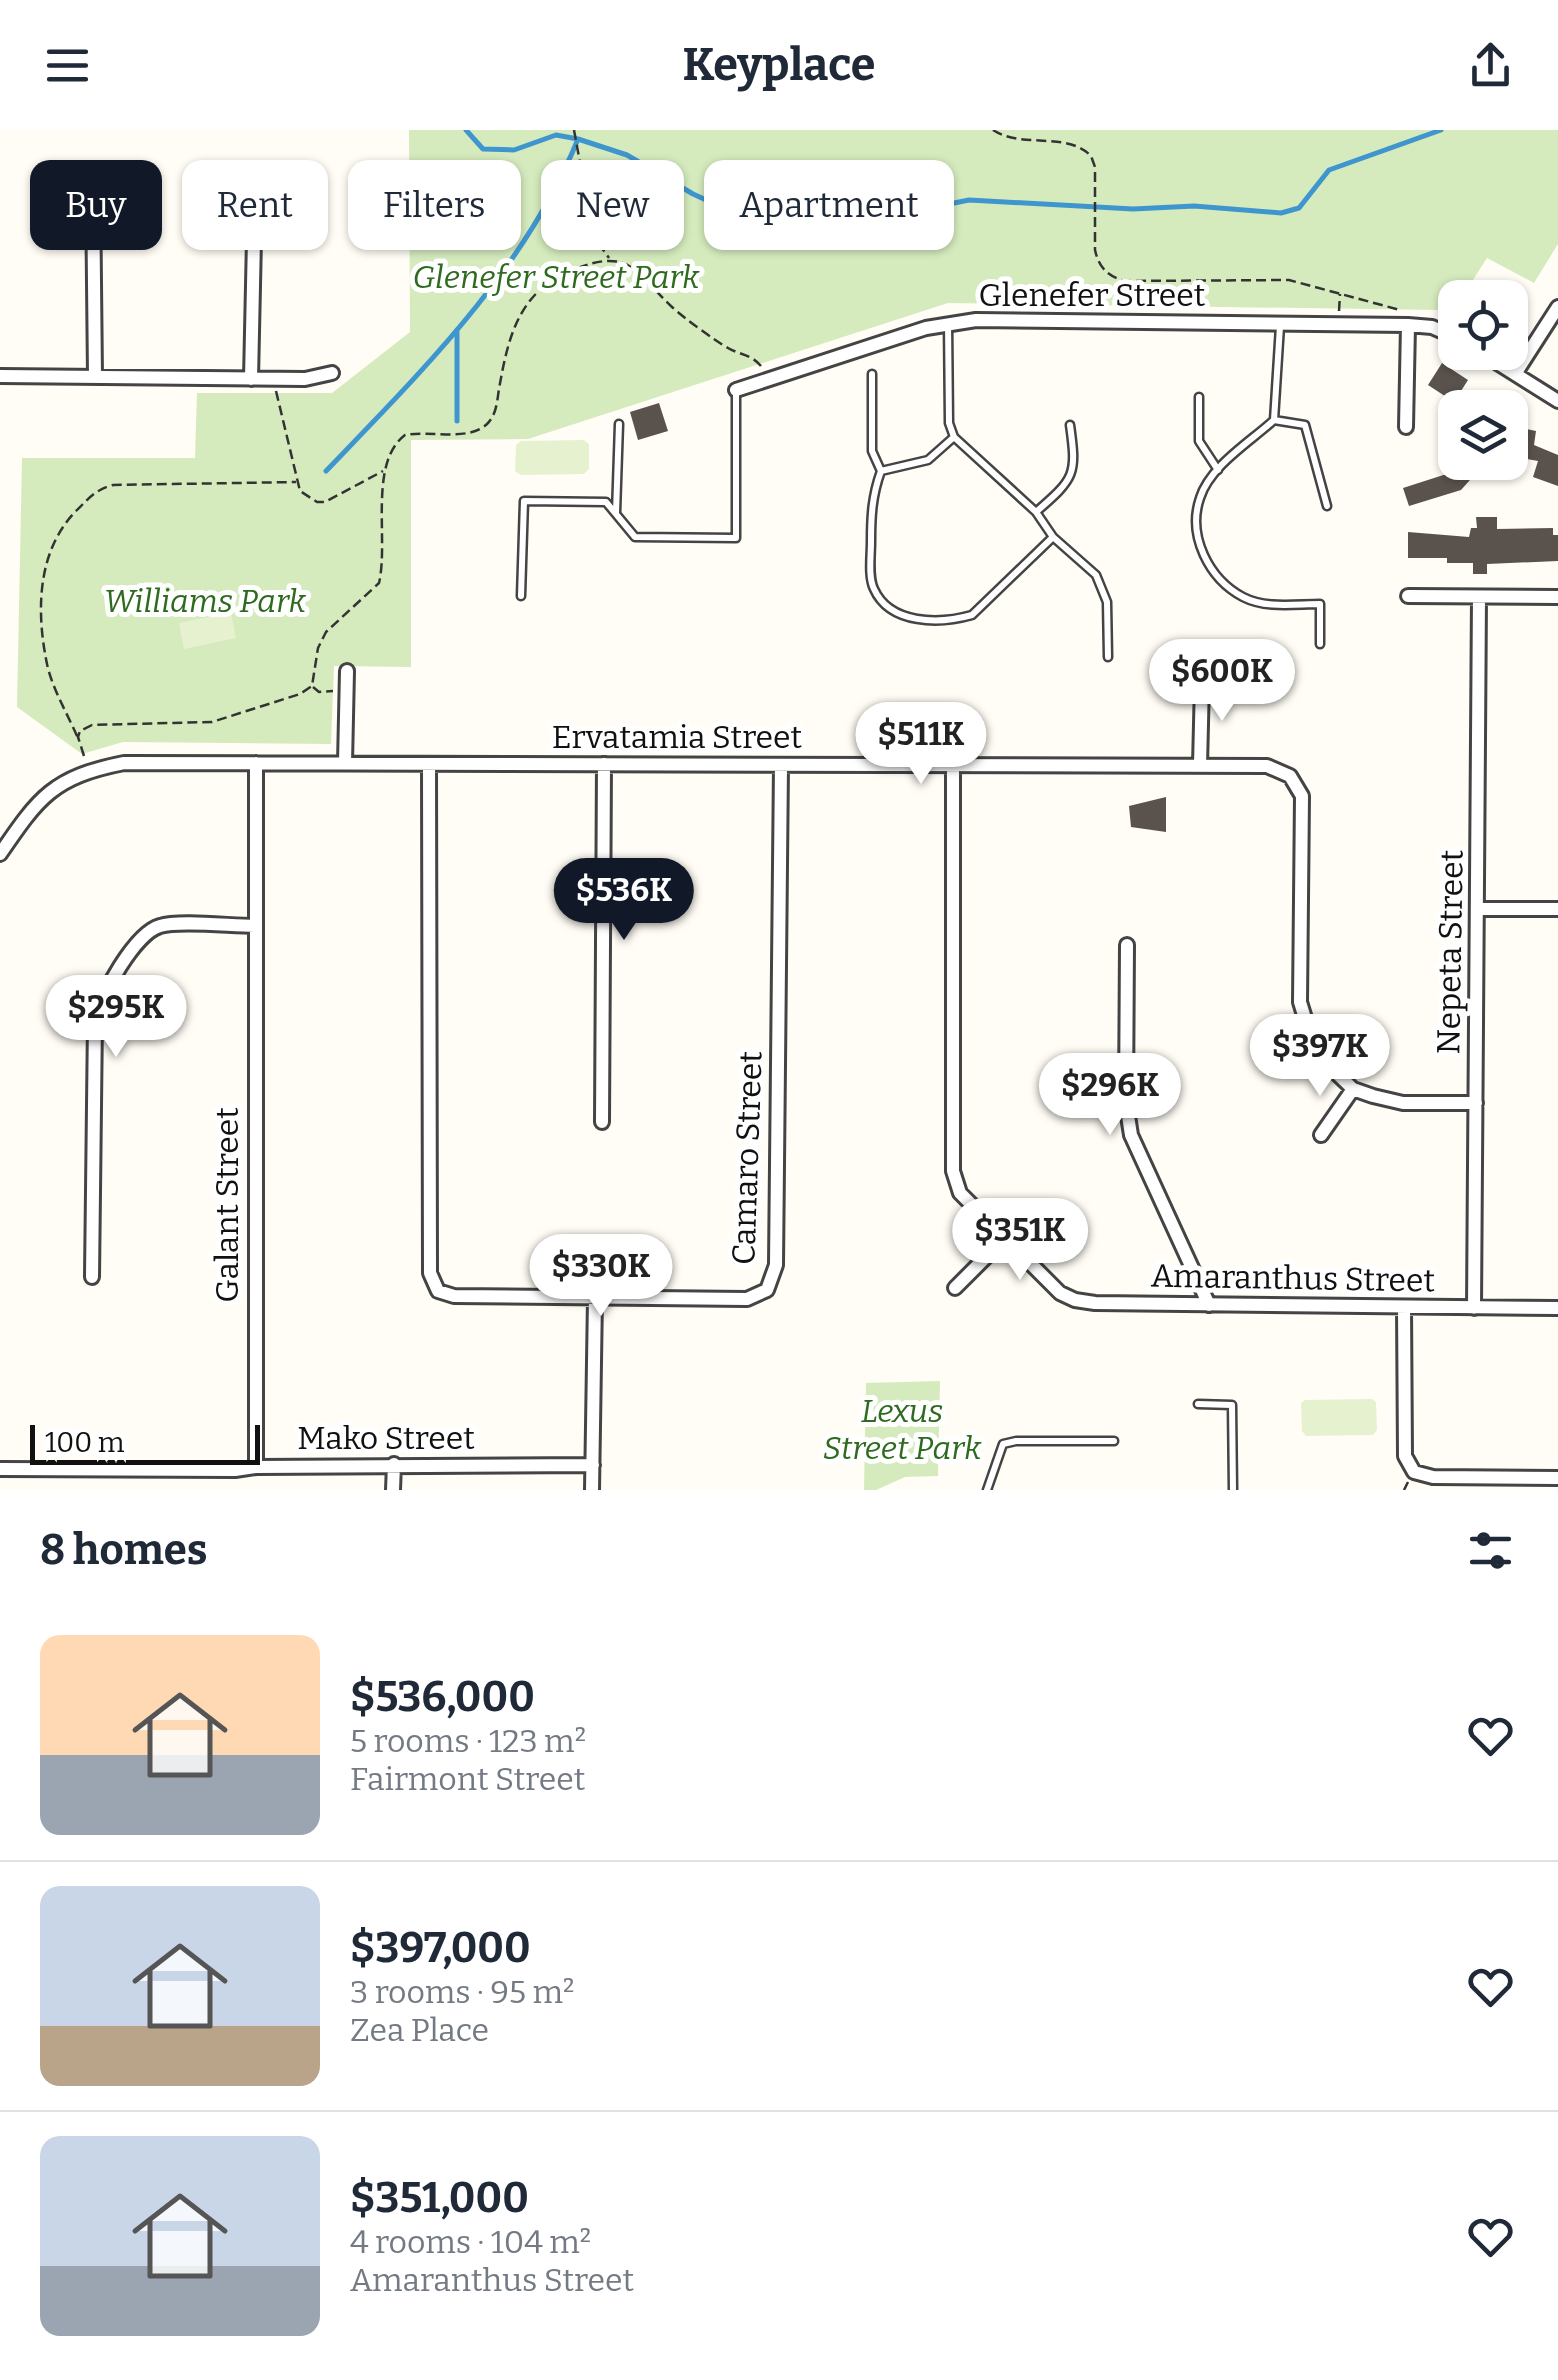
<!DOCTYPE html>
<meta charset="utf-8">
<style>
body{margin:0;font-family:Bitter,serif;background:#f6f6f7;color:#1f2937;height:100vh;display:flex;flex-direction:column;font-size:38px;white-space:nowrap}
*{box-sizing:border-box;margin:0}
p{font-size:32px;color:#747a83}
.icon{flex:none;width:55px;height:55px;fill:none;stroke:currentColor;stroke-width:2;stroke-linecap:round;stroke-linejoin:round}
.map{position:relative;height:1360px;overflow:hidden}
.panel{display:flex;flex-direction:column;background:#fff;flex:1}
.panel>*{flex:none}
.banner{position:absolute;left:30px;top:30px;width:1000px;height:90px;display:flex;gap:20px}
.tools{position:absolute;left:1438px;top:150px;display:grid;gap:20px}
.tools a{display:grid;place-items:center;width:90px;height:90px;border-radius:20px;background:#fff;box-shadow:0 2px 8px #0004;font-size:50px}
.scale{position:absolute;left:30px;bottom:25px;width:230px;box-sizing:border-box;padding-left:10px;border:5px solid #111;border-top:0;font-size:28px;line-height:35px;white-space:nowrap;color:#111;-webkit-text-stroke:8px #fff;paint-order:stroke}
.price{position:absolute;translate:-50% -85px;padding:0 22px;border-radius:35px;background:#fff;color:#222;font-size:32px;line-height:65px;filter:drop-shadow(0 2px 5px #0008)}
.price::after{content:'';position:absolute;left:50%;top:60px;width:30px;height:22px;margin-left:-15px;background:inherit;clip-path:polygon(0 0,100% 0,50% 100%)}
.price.current{background:#111827;color:#fff}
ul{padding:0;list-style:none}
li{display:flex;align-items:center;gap:30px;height:250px;padding:0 40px}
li+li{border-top:2px solid #e0e1e3}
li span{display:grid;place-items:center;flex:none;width:280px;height:200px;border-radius:20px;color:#555}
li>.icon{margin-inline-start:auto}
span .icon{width:120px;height:120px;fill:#fffc;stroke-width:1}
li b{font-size:42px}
h2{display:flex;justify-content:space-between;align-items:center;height:120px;padding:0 40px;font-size:42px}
.pill{padding:0 35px;border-radius:20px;background:#fff;box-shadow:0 2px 8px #0004;font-size:35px;line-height:90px}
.pill.current{background:#111827;color:#fff}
header{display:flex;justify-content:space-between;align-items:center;height:130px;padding:0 40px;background:#fff;font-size:45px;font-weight:700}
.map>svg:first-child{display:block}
</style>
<header><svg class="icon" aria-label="menu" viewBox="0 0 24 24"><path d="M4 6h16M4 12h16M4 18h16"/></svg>Keyplace<svg class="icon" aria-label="share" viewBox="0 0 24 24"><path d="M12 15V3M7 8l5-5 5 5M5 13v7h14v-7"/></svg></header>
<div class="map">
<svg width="1558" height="1360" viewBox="0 0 1558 1360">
<rect width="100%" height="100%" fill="#fffdf5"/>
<!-- green -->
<path fill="#d5ebbd" d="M409 0H1558V114L1534 153 1487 128 1462 167 1455 168 1451 185 1438 180 948 173 528 309 411 310V537L334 536 331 614 123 612 82 624 17 577 22 328H195L197 263H332L410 202Z
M940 1251 938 1346 905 1347 876 1360H864L866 1253Z"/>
<!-- pitch -->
<path fill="#e6f2cf" d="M584 310 589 314V339L584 344 521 345 515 341 516 315 521 311Z
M231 483 236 508 184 519 179 493Z
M1372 1269 1376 1272 1377 1300 1373 1305 1306 1306 1302 1301 1301 1273 1305 1270Z"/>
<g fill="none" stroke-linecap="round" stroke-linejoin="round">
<!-- stream -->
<path stroke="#3f96cf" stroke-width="5" d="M466 0 483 19 514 20 556 5 578 9 627 25 693 64 791 109 827 111 895 85 969 70 1133 79 1194 76 1281 83 1299 78 1329 40 1441 0
M457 291V200
M326 341C422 241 525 140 578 9"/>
</g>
<!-- building -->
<path fill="#5a524d" d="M1442 233 1468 250 1454 272 1428 255Z
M659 273 668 301 638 310 630 282Z
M1510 284 1523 287 1521 298 1536 301 1534 315 1558 325V356L1533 347 1538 331 1510 326Z
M1454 332H1486L1461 360 1409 376 1403 358 1462 339Z
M1476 387H1497V399L1553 398V405H1558V431L1487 434V444H1473V433H1447V428H1408V402L1469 407 1471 398H1477Z
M1166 667V702L1131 697 1129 676Z"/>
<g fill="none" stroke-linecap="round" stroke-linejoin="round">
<!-- lane casing -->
<g stroke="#444" stroke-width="11">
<path id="lane" d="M948 193 949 293 954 307 1036 382 1053 407 1096 445 1107 472 1108 527
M1280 196 1274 290C1250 312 1210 336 1200 368 1187 406 1209 449 1243 467 1266 479 1296 474 1320 474V514
M872 244V321L881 341C872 366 871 386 871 412 871 426 868 447 874 459 890 495 940 494 972 485L1053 407
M1199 267V311L1218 340
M1274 290 1305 295 1327 376
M881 341 928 330 954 307
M1036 382C1075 348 1077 345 1070 295
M616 383 619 294
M521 466 524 371 606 372 635 407 736 408V261
M1198 1274 1232 1275 1233 1360
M987 1360 1003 1314 1016 1311H1114"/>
</g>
<!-- street casing -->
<g stroke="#444" stroke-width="18">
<path id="street" d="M93 59 95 246
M1480 222 1558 271
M1515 244 1558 177
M0 246 305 249 332 243
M251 249 255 62
M736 260 926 198 976 190 1408 195 1432 197 1455 207
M1406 297 1408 195
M1408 466 1558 467
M256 633V1337
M345 633 347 541
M429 634 430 1143 438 1161 454 1166 747 1169 767 1160 776 1135 781 635
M953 635V1041L960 1063 1060 1163 1075 1170 1095 1173 1558 1178
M1200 636 1202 552
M0 724C39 667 53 647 124 633L1267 636 1290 646 1302 666 1300 872 1311 908 1329 936 1353 959 1373 966 1403 973H1476
M1479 779H1558
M1127 815 1126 973 1131 1005 1209 1175
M602 992 604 634
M1321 1005 1353 959
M92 1147 95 890C100 866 135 803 160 796 179 790 231 796 254 796
M955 1158 1005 1108
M1404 1177 1405 1326 1414 1342 1433 1347 1558 1348
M1474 1178 1479 467
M0 1339 235 1340 256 1337 593 1335
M393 1360 394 1334
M592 1360 595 1168"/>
</g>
<!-- path -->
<path stroke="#333" stroke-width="2.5" stroke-dasharray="10 5" stroke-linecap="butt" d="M574 0 583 49 579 73 582 90 609 128
M993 0C1022 19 1067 1 1091 26L1095 37V120C1099 138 1107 145 1124 151L1289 150 1400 180
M1339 181 1340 164
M276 261 300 361 317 372H325L383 341
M313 557 319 562 333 561
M77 606C67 583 52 558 47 534 36 481 37 421 76 381 88 369 96 359 113 355L296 352
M84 626 78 607 80 601 92 595 212 592 300 564 312 556 318 518 326 502 379 453C389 410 368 333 405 305 429 300 468 312 487 294 497 284 497 271 499 259 508 208 518 163 570 141 630 116 634 141 672 177 684 188 714 210 728 218 740 225 751 224 761 236
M1404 1360 1408 1352"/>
<!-- lane -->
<use href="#lane" stroke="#fff" stroke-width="6"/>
<!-- street -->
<use href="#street" stroke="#fff" stroke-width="12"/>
</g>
<g text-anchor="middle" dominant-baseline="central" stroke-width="10" stroke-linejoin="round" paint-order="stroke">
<!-- park labels -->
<g font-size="32" font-style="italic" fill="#2f6b1f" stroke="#fff">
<text x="556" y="147">Glenefer Street Park</text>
<text x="205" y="471">Williams Park</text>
<text x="902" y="1281">Lexus<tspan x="902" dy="37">Street Park</tspan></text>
</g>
<!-- street labels -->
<g font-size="32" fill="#111" stroke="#fff">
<text x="1092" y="165">Glenefer Street</text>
<text x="677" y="607">Ervatamia Street</text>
<text transform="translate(1450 822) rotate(-89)">Nepeta Street</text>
<text transform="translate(747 1028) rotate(-88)">Camaro Street</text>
<text transform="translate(227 1075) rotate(-90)">Galant Street</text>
<text transform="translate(1293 1148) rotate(1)">Amaranthus Street</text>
<text x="386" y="1308">Mako Street</text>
</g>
</g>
</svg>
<div class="tools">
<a><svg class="icon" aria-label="locate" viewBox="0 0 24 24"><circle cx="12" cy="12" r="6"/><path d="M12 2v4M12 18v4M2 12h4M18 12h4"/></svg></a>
<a><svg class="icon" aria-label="layers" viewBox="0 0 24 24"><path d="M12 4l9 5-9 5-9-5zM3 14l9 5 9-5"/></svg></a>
</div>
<div class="scale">100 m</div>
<b class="price" style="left:1222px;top:594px">$600K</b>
<b class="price" style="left:921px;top:657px">$511K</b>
<b class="price current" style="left:624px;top:813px">$536K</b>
<b class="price" style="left:116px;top:930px">$295K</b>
<b class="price" style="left:1320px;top:969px">$397K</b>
<b class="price" style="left:1110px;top:1008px">$296K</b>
<b class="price" style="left:1020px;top:1153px">$351K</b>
<b class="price" style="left:601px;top:1189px">$330K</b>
<div class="banner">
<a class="pill current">Buy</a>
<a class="pill">Rent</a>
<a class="pill">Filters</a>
<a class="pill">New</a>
<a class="pill">Apartment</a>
</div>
</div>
<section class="panel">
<h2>8 homes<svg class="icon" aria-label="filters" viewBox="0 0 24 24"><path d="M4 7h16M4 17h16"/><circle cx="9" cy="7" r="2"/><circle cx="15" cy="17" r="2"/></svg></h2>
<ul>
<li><span style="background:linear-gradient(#ffd9b3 60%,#9aa5b1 0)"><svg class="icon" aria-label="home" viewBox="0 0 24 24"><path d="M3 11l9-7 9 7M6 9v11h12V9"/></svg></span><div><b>$536,000</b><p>5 rooms · 123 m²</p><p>Fairmont Street</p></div><svg class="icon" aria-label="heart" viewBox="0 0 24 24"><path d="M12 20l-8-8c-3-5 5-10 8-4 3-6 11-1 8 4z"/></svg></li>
<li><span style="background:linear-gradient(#c9d6e8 70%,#b9a48a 0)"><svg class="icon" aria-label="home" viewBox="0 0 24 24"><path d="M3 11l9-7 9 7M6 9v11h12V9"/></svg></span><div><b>$397,000</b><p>3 rooms · 95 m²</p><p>Zea Place</p></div><svg class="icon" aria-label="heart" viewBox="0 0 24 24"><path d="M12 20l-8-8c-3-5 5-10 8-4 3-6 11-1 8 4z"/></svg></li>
<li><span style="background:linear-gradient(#c9d6e8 65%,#9aa5b1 0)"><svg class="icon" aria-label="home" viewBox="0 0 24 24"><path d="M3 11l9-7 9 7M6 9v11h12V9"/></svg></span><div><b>$351,000</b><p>4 rooms · 104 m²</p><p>Amaranthus Street</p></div><svg class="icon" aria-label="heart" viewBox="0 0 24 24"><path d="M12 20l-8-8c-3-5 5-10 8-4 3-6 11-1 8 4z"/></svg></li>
</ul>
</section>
